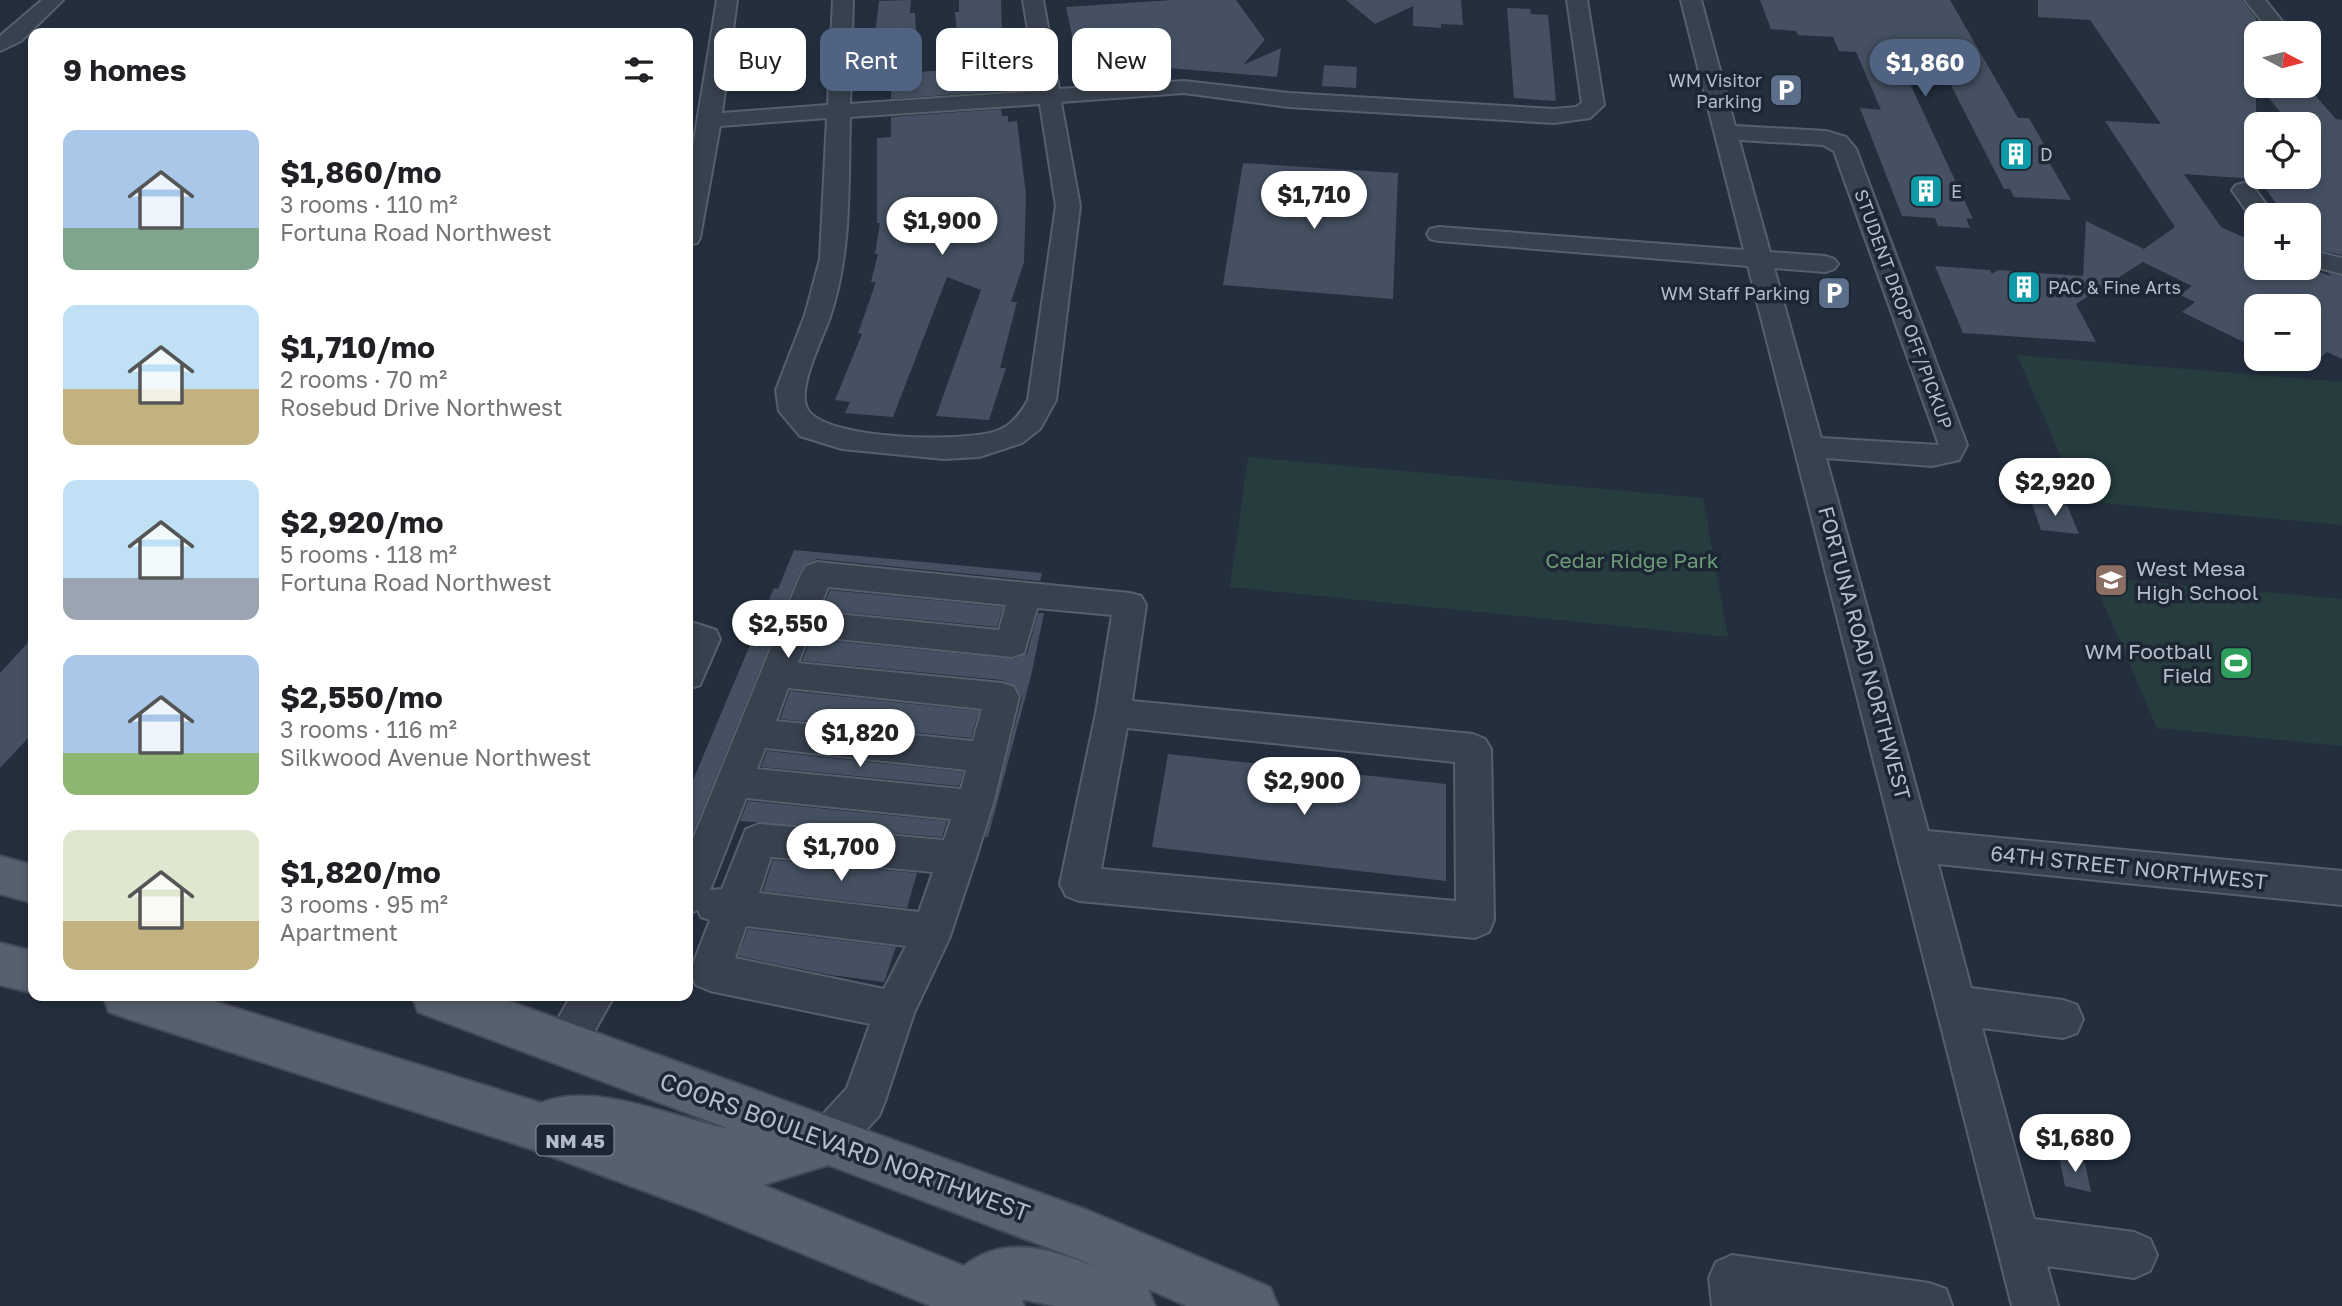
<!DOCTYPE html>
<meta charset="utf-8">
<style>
body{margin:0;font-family:"Golos Text",sans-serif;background:#f2f2f2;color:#202124;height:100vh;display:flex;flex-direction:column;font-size:26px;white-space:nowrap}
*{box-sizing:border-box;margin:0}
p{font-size:23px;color:#757577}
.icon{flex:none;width:38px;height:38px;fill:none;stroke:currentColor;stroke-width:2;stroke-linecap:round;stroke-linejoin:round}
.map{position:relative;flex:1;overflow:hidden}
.panel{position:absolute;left:28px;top:28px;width:665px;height:973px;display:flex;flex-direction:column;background:#fff;border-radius:14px;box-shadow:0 4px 10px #0003}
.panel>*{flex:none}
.hud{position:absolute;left:714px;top:28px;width:665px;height:63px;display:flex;gap:14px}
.needle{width:46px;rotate:97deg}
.tools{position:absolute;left:2244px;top:21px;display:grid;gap:14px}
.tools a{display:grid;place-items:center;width:77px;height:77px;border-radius:14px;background:#fff;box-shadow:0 4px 10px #0003;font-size:35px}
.price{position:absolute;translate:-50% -60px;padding:0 16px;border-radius:24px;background:#fff;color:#222;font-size:23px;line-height:46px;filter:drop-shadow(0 2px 4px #0008)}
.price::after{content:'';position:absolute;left:50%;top:42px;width:21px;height:16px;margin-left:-10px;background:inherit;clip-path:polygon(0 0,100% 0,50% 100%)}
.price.active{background:#506383;color:#fff}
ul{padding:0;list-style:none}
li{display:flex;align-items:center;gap:21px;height:175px;padding:0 35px}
li span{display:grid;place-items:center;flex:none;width:196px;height:140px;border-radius:14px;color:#555}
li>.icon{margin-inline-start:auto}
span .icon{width:84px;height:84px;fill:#fffc;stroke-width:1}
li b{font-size:30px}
h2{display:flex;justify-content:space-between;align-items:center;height:84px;padding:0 35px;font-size:30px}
.chip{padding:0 24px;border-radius:14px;background:#fff;box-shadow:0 4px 10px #0003;font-size:24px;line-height:63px}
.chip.active{background:#506383;color:#fff}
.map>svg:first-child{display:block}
</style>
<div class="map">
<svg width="2342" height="1306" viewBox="0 0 2342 1306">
<rect width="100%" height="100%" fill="#242f3e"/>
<!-- green -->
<path fill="#263c3f" d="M2017 355 2342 382V525L2080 501Z
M1248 457 1703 498 1728 637 1230 587Z
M2092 577 2342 599V746L2157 728Z"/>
<!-- building -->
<path fill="#455162" d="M911 0 910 13H915L918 72 960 69 955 12H959V0H1001L1002 33H1005L1010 75H998L999 91 891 99V90L878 91 880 71H876L875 34 879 1Z
M1173 0H1236L1265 40 1243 65 1281 48 1277 77 1168 68V71H1116L1117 75 1081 76 1078 50H1075L1066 7Z
M1346 0H1461L1463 25 1441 24V28L1413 26V6L1375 24Z
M1760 0H1950L2018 118H2029L2046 148H2041L2071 200 2014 197 2010 189H2004L1937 58 1905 73 1973 219 1966 218 1970 228 1938 226 1935 218 1902 216 1860 108 1881 110 1856 52 1839 51 1833 37 1798 35 1796 31 1771 29Z
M2038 0H2242L2256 18V179L2184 174 2221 227 2256 243V268H2308L2331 276 2328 273 2342 276V359L2327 352 2308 368V306H2256V348L2182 312 2195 302 2180 295 2192 286 2143 262 2076 304 2096 342 1963 333 1935 266 1990 270 1992 274 1998 270 2083 276 2086 221 2144 249 2175 227 2105 121 2161 124 2090 20 2038 17Z
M1507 8 1530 9 1531 14 1548 15 1556 101 1514 98Z
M1324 65 1357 67 1356 88 1322 86Z
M2259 86H2307L2336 119 2342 120V255L2309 248 2308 212 2281 210 2257 177H2308V124H2290Z
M1001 109 1002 116H1008V122L1017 121 1026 195 1024 262 1011 302H1017L1000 368H1006L989 420 936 416 981 290 947 277 893 417 845 413 850 402 835 400 862 334 858 333 876 282H871L878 254H875L880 223H877V138L891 137V117Z
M1243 163 1398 173 1393 299 1223 285Z
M2031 501 2067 505 2079 534 2041 530Z
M794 550 1042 573 1040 581 817 559 805 564 799 573 688 845V792L774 588 778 589Z
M830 590 1003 607 997 627 822 610Z
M1038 613H1044L1031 676 988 837H985L1022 698 1016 686 1002 680 802 661 811 639 1013 659 1027 654Z
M33 637V733L0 768V673Z
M790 691 979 711 971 738 780 719Z
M767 751 963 772 959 786 761 767Z
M1168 754 1446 784V881L1152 847Z
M748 801 947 821 942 837 740 821Z
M773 860 917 873 907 908 763 891Z
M748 929 896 947 884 982 831 975 738 956Z
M2059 1157 2085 1163 2091 1192 2065 1186Z"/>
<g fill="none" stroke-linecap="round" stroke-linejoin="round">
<!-- minor casing -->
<g stroke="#565f6c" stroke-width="4">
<path id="minor" d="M42 0H63L21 41 0 51V36Z
M717 0H737L722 113 828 105 833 0H853L850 104 1038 91 1023 0H1043L1059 89 1184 81 1289 93 1554 109 1576 107 1582 103 1567 0H1587L1604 105 1590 118 1554 123 1289 107 1184 93 1061 102 1080 206 1056 400 1040 429 1022 443 979 457 944 459 842 449 800 436 779 411 776 390 805 315 820 259 827 118 720 126 700 238 697 243 688 245V177ZM1040 104 1056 206 1028 400C1021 413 1013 424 999 430 969 443 822 441 807 408 797 387 823 338 830 317 852 252 848 184 850 117Z
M1681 0H1701L1735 126 1826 131 1846 137 1856 149 1967 445 1959 460 1932 466 1826 458 1928 831 2342 871V905L1938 864 1971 988 2063 1000 2077 1005 2083 1019 2077 1033 2063 1038 1982 1028 2034 1219 2134 1232 2150 1239 2157 1255 2150 1271 2134 1278 2047 1266 2058 1306H2012L1748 266 1439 241 1430 239 1427 234 1430 229 1439 227 1744 250ZM1739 140 1823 145 1834 151 1939 445 1821 438 1774 268 1825 272 1834 269 1838 264 1834 259 1825 256 1770 252Z
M2245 0H2265L2282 21 2279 25H2265Z
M2244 183 2252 185 2274 215H2256V221L2253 220 2232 190 2236 185Z
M2308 250 2342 258V274L2308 265Z
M817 562 1130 593 1141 596 1146 605 1132 701 1473 734 1485 739 1491 749 1494 920 1489 932 1475 938 1079 901 1066 896 1060 884 1096 713 1112 615 1037 608 1024 653 1012 657 809 636 798 663 1002 683 1014 687 1019 697 994 800 976 858 949 939 914 1013 885 1101 879 1116 843 1155 828 1162 813 1155 806 1140 813 1125 847 1088 870 1024 710 991 696 985 690 972 710 920 701 917 698 910 688 914V851L801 574 806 566ZM828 587 1006 605 999 630 818 612ZM788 688 982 709 973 741 776 721ZM1127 728 1455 762 1456 901 1101 869ZM765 748 966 770 961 789 757 769ZM746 798 951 819 944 840 759 824 746 829 722 889 710 890ZM771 857 933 872 919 912 759 893ZM746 926 906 946 884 989 735 958Z
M688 621 716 630 720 639 700 685 688 689Z
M571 996H614L580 1057 565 1063 550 1057 544 1043Z
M1732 1255 1929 1283 1946 1289 1952 1306H1712L1709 1278 1716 1262Z"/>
</g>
<!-- major casing -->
<g stroke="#414a57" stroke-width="4">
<path id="major" d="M0 856 33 865V903L0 894Z
M0 943 33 951V993L0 985Z
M103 996H197L541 1103C595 1080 675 1119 730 1129L418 1012 412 996H495L1087 1210 1270 1287 1278 1306H1187L1148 1289 1155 1306H1055L1025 1300H1022L1024 1306H931L693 1209 534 1150 126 1018 109 1012ZM828 1165 1081 1260 1101 1269C1057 1251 1006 1232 964 1266L763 1185Z"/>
</g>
<!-- minor -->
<use href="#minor" fill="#38414e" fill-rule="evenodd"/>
<!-- major -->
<use href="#major" fill="#56606e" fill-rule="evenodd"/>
</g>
<!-- icons -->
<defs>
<g id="parking-square" transform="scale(1.75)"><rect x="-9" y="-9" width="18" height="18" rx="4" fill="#5c6f8a" stroke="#1d2633"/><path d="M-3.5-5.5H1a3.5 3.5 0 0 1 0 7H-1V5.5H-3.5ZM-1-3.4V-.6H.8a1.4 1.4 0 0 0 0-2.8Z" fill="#fff"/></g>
<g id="building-square" transform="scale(1.75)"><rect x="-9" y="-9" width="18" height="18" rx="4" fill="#0f9aa8" stroke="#1d2633"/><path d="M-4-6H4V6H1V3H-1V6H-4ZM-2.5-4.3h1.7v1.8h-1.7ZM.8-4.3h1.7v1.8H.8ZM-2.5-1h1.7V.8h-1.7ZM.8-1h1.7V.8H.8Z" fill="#fff"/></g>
<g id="school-square" transform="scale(1.75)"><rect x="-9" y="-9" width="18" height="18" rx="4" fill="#8d6e63" stroke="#1d2633"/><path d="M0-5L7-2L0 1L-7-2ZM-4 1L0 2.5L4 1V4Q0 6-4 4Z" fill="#fff"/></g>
<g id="stadium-square" transform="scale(1.75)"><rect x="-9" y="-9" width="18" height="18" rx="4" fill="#2e9e5b" stroke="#1d2633"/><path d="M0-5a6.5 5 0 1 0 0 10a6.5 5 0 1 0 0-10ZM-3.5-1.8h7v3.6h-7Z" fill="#fff"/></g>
</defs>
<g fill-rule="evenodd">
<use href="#parking-square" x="1786" y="90"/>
<use href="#building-square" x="2016" y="154"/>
<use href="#building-square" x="1926" y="191"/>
<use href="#building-square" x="2024" y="287"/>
<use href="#parking-square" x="1834" y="293"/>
<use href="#school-square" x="2111" y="580"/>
<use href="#stadium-square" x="2236" y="663"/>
</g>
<g text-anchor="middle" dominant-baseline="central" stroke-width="7" stroke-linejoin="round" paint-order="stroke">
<!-- far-poi labels -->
<g font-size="18" fill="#b4bcc9" stroke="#1d2633" text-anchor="start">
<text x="1762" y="80" text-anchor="end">WM Visitor<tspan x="1762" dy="21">Parking</tspan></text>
<text x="2040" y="154">D</text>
<text x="1951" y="191">E</text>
<text x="2048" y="287">PAC &amp; Fine Arts</text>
<text x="1810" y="293" text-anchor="end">WM Staff Parking</text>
</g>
<!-- far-street labels -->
<g font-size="18" fill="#b4bcc9" stroke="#1d2633">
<text transform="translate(1904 309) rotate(70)">STUDENT DROP OFF/PICKUP</text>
</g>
<!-- shield labels -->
<rect fill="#1d2633" stroke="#878f9c" stroke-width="2" x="536.5" y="1124.5" width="77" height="31" rx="5"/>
<g font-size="19" font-weight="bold" fill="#b4bcc9">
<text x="575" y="1140">NM 45</text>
</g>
<!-- park labels -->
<g font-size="21" fill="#6b9a76" stroke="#1d2633">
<text x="1632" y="560">Cedar Ridge Park</text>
</g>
<!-- poi labels -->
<g font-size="21" fill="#b4bcc9" stroke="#1d2633" text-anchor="start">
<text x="2136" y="568">West Mesa<tspan x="2136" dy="24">High School</tspan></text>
<text x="2212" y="651" text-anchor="end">WM Football<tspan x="2212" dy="24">Field</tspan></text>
</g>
<!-- street labels -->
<g font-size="21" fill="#b4bcc9" stroke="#1d2633">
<text transform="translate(1865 653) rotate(75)">FORTUNA ROAD NORTHWEST</text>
<text transform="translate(2129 867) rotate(6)">64TH STREET NORTHWEST</text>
</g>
<!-- near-street labels -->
<g font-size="24" fill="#b4bcc9" stroke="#1d2633">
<text transform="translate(845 1146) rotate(20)">COORS BOULEVARD NORTHWEST</text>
</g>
</g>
</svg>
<div class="tools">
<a><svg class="needle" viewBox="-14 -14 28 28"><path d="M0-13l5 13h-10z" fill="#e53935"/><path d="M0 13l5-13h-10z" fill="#757577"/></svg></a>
<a><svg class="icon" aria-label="locate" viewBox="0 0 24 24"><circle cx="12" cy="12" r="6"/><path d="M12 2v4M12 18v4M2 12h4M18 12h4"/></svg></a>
<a>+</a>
<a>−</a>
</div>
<b class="price active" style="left:1925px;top:99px">$1,860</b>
<b class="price" style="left:1314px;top:231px">$1,710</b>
<b class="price" style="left:942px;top:257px">$1,900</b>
<b class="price" style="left:2055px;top:518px">$2,920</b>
<b class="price" style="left:788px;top:660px">$2,550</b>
<b class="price" style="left:860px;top:769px">$1,820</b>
<b class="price" style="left:1304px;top:817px">$2,900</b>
<b class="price" style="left:841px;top:883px">$1,700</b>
<b class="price" style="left:2075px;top:1174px">$1,680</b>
<div class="hud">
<a class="chip">Buy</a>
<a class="chip active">Rent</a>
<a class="chip">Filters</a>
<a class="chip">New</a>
</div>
<section class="panel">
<h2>9 homes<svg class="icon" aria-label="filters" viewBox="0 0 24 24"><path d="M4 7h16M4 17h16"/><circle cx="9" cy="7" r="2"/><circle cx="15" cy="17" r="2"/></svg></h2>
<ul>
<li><span style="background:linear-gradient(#a9c7e8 70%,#7fa58c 0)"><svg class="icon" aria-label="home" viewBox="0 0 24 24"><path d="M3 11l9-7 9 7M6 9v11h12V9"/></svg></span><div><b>$1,860/mo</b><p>3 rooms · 110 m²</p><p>Fortuna Road Northwest</p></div></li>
<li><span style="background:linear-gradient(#bfe0f5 60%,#c2b280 0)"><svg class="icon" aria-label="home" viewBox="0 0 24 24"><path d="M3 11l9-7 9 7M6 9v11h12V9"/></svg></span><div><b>$1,710/mo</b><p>2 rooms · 70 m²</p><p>Rosebud Drive Northwest</p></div></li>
<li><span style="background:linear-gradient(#bfe0f5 70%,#9aa5b1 0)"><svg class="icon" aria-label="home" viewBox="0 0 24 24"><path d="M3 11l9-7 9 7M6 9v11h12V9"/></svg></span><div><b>$2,920/mo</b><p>5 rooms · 118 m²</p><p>Fortuna Road Northwest</p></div></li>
<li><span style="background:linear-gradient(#a9c7e8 70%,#8fb573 0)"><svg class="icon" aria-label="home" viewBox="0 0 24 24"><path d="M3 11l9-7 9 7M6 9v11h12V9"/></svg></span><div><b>$2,550/mo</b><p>3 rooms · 116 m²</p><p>Silkwood Avenue Northwest</p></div></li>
<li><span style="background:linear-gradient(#dfe7d0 65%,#c2b280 0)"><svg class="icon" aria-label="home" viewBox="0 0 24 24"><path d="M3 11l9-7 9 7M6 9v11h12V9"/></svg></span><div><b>$1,820/mo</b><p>3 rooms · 95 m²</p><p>Apartment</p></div></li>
</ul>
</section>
</div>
